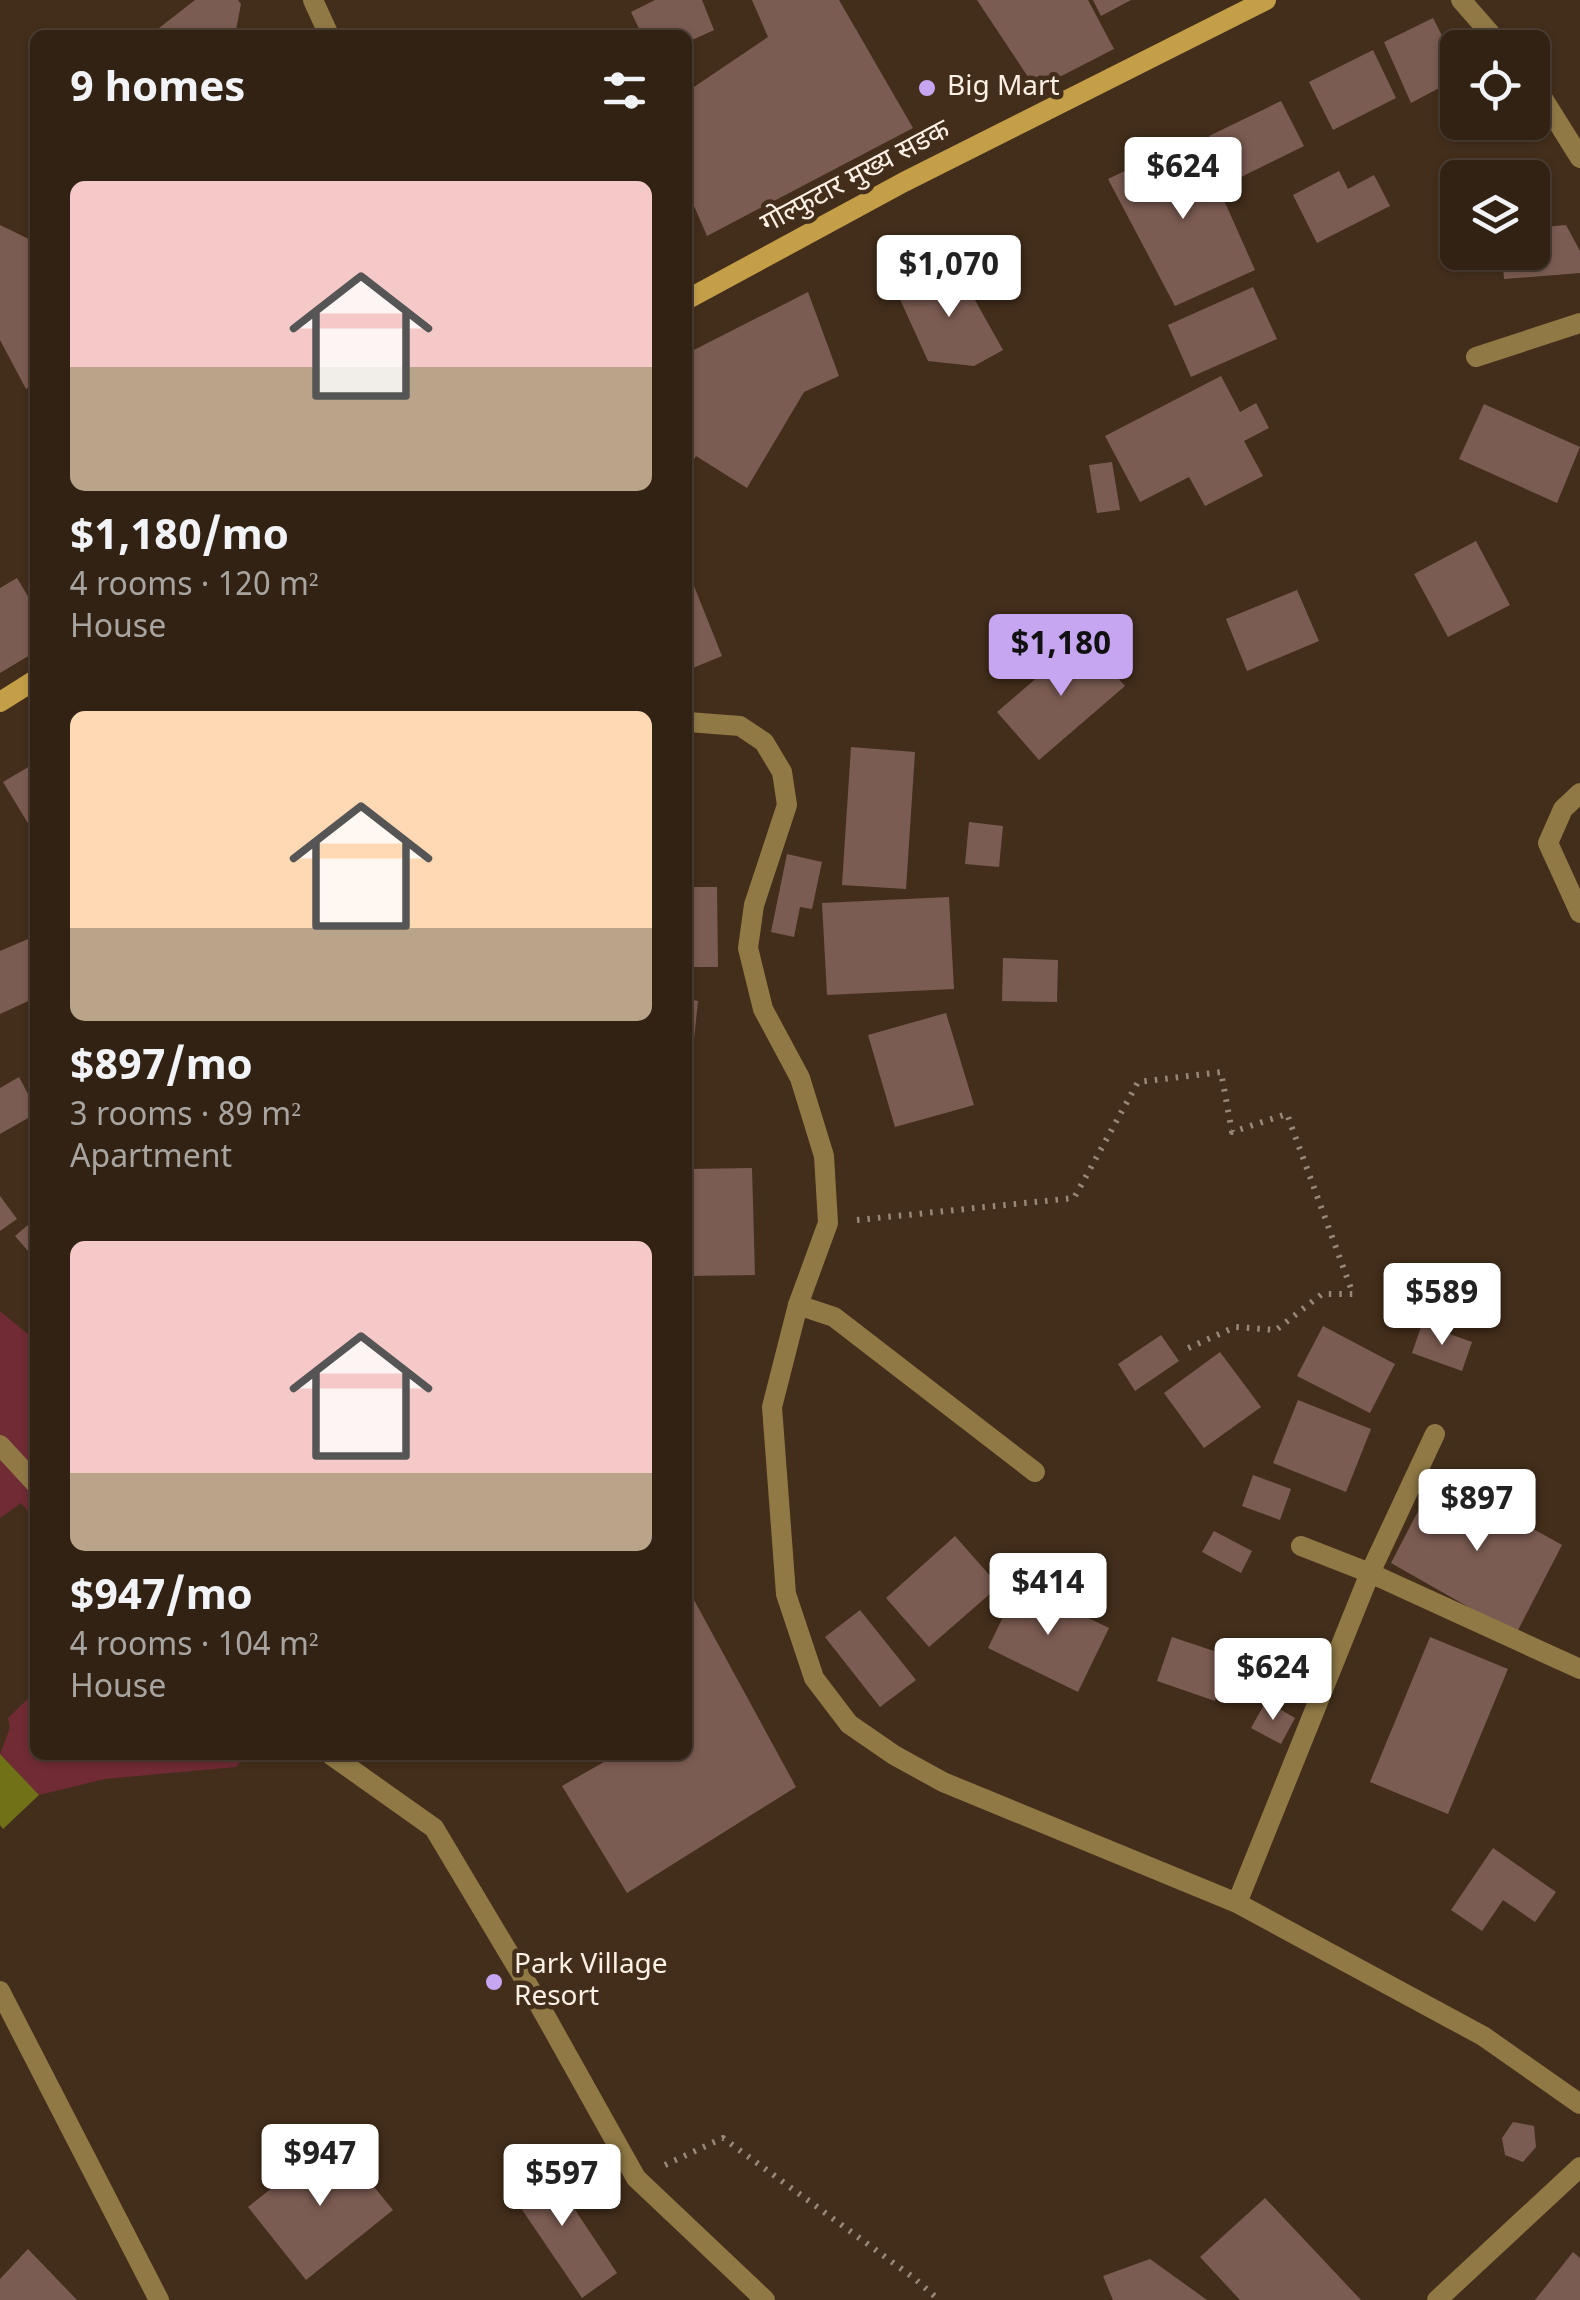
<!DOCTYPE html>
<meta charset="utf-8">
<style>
body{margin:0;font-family:Georgia,"Noto Sans Devanagari",serif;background:#3d2f22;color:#f1f3f6;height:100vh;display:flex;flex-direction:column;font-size:38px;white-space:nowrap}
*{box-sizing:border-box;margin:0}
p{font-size:32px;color:#a8a4a0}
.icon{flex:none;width:55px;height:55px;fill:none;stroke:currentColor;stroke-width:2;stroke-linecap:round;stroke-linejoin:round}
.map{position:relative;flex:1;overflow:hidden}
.panel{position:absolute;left:30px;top:30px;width:662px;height:1730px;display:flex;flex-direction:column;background:#322214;border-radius:15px;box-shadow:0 2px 8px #0004,0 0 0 2px #4d3f34}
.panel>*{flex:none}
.tools{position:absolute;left:1440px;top:30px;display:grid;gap:20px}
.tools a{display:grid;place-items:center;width:110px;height:110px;border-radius:15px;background:#322214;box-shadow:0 2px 8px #0004,0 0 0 2px #4d3f34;font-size:50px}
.price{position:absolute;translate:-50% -85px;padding:0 22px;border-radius:10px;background:#fff;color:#222;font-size:32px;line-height:65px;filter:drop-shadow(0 2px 5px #0008)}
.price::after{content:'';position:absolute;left:50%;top:60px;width:30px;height:22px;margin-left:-15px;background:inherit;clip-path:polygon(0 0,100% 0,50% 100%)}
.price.selected{background:#c6a6f0;color:#111}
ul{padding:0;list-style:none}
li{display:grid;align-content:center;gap:20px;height:530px;padding:0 40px}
li span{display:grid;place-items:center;height:310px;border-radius:15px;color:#555}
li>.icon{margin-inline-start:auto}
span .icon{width:180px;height:180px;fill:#fffc;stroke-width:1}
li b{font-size:42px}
h2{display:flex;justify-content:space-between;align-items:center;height:120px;padding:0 40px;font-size:42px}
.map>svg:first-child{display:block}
</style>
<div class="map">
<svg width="1580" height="2300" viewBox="0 0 1580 2300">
<rect width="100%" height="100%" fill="#432e1b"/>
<!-- green -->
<path fill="#702b34" d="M0 1311 35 1340V1519L21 1503 0 1518Z
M35 1692V1755H247L236 1767 105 1779 39 1795 0 1754 10 1728 8 1718Z"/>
<!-- water -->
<path fill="#717117" d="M0 1754 39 1795 3 1829 0 1825Z"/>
<!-- building -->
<path fill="#7b5c52" d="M195 0H238L241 4 235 35H150Z
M655 0H702L714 30 688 42V35H642L631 12Z
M752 0H839L913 128 707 236 688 192V91L768 37Z
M977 0H1088L1114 49 1036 89Z
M1093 0H1131L1101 16Z
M1433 18 1458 67V78L1411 103 1384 42Z
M1373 50 1396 98 1333 130 1309 82Z
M1281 101 1304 146 1231 182 1209 136Z
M1196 137 1255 270 1175 306 1108 179Z
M1339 171 1348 189 1374 175 1390 206 1317 243 1293 195Z
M0 225 35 242V383L26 389 0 340Z
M1566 225 1580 251V273L1504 279 1502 252H1532V228Z
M953 261 1003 350 974 366 928 361 899 297Z
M1253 287 1277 339 1191 377 1168 325Z
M808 292 839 376 804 392 747 488 696 456 688 469V353Z
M1221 376 1240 412 1256 403 1269 428 1244 441 1263 476 1205 506 1189 477 1140 502 1105 436Z
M1484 404 1580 447 1557 503 1459 459Z
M1112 462 1120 510 1097 513 1089 465Z
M1476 541 1510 605 1448 637 1414 574Z
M688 571 722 656 688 670Z
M17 578 35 608V652L0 673V588Z
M1297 590 1319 641 1247 671 1226 619Z
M1083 638 1125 686 1039 760 997 712Z
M851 747 915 752 906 889 842 885Z
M35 763V835L3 782Z
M969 822 1003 826 999 867 965 864Z
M787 854 822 862 812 909 800 907 794 937 771 932Z
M688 887H717L718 967H688Z
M949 897 954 989 827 995 822 903Z
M35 936V998L0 1014V951Z
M1003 958 1058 960 1057 1002 1002 1001Z
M688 999 698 1001 692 1059 688 1058Z
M946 1013 974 1105 895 1127 868 1035Z
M19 1077 35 1107V1114L0 1134V1088Z
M752 1168 755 1275 688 1276V1169Z
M0 1196 17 1219 0 1231Z
M35 1219V1259L15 1236Z
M1422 1324 1472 1342 1462 1371 1412 1353Z
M1323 1326 1395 1364 1370 1413 1297 1376Z
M1161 1335 1179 1361 1135 1391 1118 1364Z
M1220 1352 1261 1407 1204 1448 1164 1393Z
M1298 1400 1371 1429 1346 1492 1273 1463Z
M1253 1475 1291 1489 1280 1520 1242 1506Z
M1437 1475 1562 1545 1516 1634 1391 1563Z
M1214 1531 1252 1551 1241 1573 1202 1552Z
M955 1536 999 1586 929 1647 886 1598Z
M1019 1584 1109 1628 1078 1692 988 1648Z
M688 1589 796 1787 627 1893 562 1786 616 1755H688Z
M860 1610 916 1680 880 1707 825 1637Z
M1172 1637 1229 1656 1215 1701 1157 1681Z
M1430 1637 1508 1669 1448 1814 1370 1782Z
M1288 1651 1313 1665 1302 1684 1278 1671Z
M1266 1701 1295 1718 1281 1744 1251 1728Z
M1493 1848 1556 1892 1535 1922 1503 1900 1482 1931 1451 1910Z
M1513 2122 1534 2126 1536 2147 1523 2162 1505 2155 1502 2138Z
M334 2138 393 2210 306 2280 248 2207Z
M542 2160 617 2273 582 2298 506 2186Z
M1265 2198 1361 2300H1240L1200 2257Z
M28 2249 77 2300H0V2279Z
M1573 2252 1580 2258V2300H1535Z
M1150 2259 1207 2300H1113L1103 2276Z"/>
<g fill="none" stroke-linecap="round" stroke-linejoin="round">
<!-- path -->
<path stroke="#998878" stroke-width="6" stroke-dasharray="2.5 8" stroke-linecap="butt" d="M857 1220 1074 1198 1138 1082 1221 1072 1232 1132 1287 1114 1353 1294H1322L1276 1330 1235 1327 1186 1349
M665 2165 723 2138 914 2278 939 2300"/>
<!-- lane -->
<path stroke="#907945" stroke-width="20" d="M1580 793 1563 809 1548 843 1580 913
M798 1305 834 1317 1035 1472
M0 1445 35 1483
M331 1755 434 1828 532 1992 636 2178 765 2300
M1437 2300 1580 2167"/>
<!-- street -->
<path stroke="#907945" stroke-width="20" d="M313 0 329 35
M1461 0 1503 48
M1532 81 1580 158
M1476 357 1580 323
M688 722 740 726 764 742 782 772 787 805 754 905 748 948 763 1009 800 1078 824 1156 828 1223 798 1305 772 1407 786 1594 814 1678 849 1724 894 1755 943 1782 1237 1903 1483 2036 1580 2104
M1301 1546 1370 1573 1580 1669
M1237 1903 1370 1573 1435 1434
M0 1991 159 2300"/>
<!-- secondary -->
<path stroke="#c49f48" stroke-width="20" d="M688 299 904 182 1266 0
M0 702 35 680"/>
</g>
<!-- markers -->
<g fill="#c6a6f0" stroke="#432e1b" stroke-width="4">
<circle cx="927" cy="88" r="10"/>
<circle cx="494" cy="1982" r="10"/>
</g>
<g text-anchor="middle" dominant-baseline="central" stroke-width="9" stroke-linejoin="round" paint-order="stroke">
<!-- poi labels -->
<g font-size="28" fill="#fef0e4" stroke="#432e1b" text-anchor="start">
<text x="947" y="88">Big Mart</text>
<text x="514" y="1966">Park Village<tspan x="514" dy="32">Resort</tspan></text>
</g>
<!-- street labels -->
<g font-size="28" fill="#fef0e4" stroke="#432e1b">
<text transform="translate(856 178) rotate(-28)">गोल्फुटार मुख्य सडक</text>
</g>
</g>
</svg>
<div class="tools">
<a><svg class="icon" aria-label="locate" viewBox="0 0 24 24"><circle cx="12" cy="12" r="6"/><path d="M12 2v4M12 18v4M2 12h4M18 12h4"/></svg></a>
<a><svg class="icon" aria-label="layers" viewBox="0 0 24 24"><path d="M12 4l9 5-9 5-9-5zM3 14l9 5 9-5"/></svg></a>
</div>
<b class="price" style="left:1183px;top:222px">$624</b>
<b class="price" style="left:949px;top:320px">$1,070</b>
<b class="price selected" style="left:1061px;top:699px">$1,180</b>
<b class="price" style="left:1442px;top:1348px">$589</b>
<b class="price" style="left:1477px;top:1554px">$897</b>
<b class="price" style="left:1048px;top:1638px">$414</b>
<b class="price" style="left:1273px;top:1723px">$624</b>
<b class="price" style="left:320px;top:2209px">$947</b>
<b class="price" style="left:562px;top:2229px">$597</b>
<section class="panel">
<h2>9 homes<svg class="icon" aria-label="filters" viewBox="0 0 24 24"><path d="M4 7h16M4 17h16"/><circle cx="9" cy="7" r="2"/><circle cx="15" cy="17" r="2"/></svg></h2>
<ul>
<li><span style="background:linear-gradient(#f6c9c9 60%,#b9a48a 0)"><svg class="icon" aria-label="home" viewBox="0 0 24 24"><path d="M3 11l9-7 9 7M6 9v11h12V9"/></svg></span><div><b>$1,180/mo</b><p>4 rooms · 120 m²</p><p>House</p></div></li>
<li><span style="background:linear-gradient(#ffd9b3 70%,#b9a48a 0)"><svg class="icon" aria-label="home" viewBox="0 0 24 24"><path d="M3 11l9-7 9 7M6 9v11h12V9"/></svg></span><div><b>$897/mo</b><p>3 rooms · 89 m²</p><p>Apartment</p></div></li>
<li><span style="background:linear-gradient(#f6c9c9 75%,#b9a48a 0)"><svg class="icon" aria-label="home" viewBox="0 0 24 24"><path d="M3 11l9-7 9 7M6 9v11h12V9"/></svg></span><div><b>$947/mo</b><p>4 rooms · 104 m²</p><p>House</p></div></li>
</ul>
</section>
</div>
